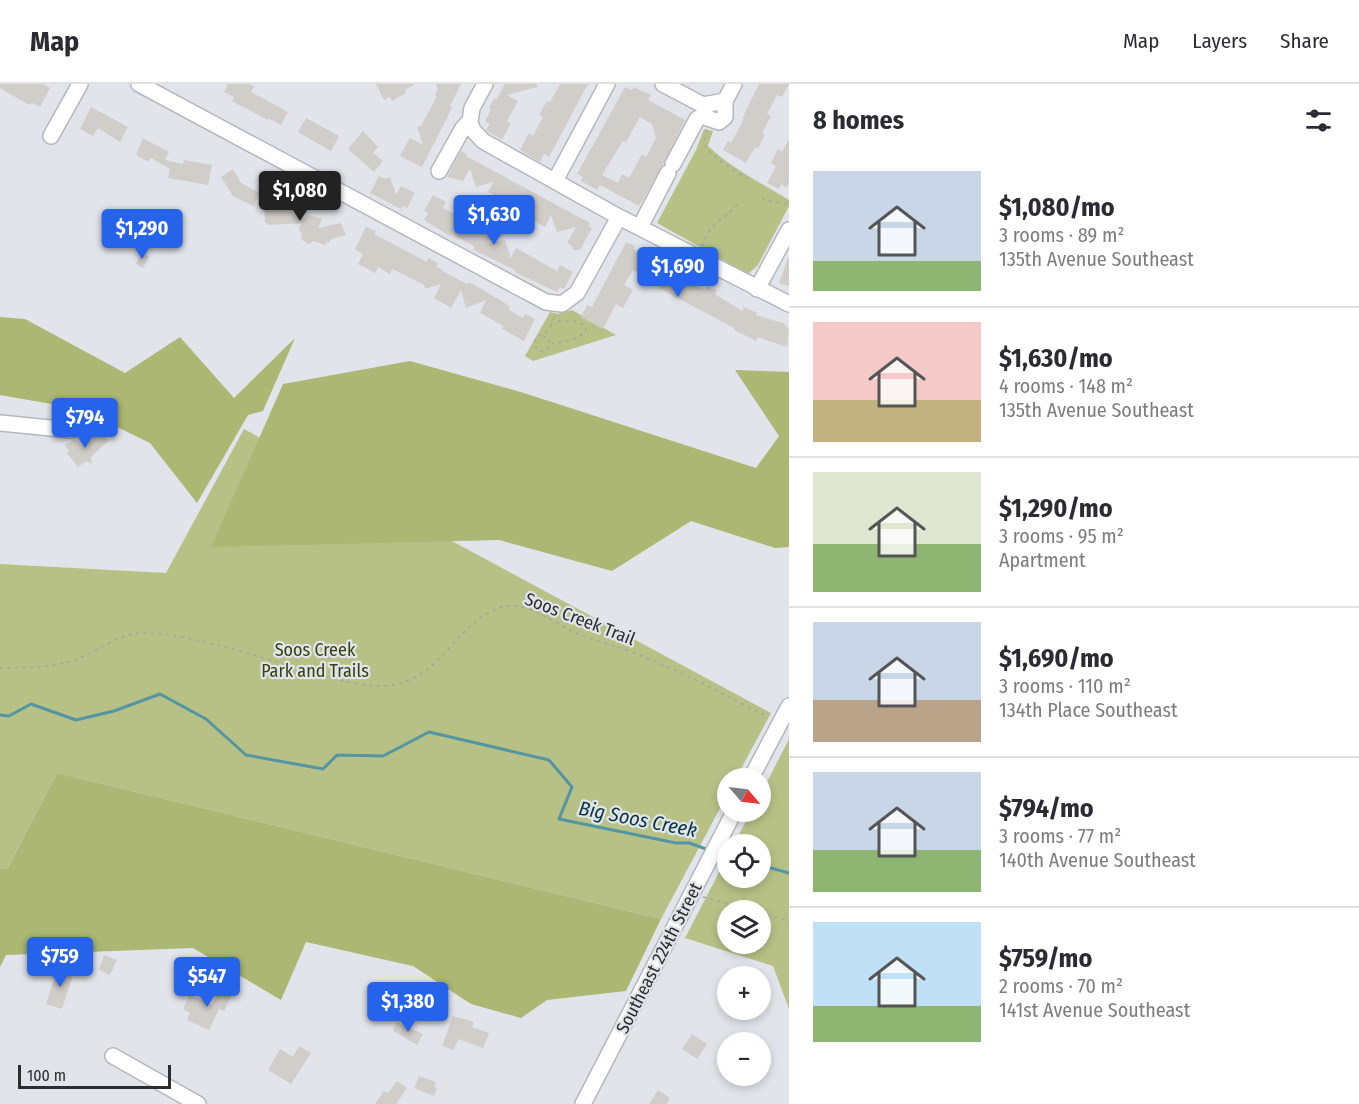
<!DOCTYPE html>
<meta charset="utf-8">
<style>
body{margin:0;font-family:"Fira Sans Condensed",sans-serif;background:#f2f2f3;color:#2b2b33;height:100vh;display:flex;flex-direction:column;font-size:22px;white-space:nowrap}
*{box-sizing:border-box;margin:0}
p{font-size:20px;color:#7c7c81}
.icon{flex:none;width:33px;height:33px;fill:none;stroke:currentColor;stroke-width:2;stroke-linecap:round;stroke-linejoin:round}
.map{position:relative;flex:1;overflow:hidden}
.side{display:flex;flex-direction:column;background:#fff;width:570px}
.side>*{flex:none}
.needle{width:39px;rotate:118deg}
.buttons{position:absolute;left:717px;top:684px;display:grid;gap:12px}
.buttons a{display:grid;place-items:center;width:54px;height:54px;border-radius:50%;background:#fff;box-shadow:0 3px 9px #0003;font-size:30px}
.scale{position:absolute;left:18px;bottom:15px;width:153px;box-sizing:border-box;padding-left:6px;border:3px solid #2c2d2f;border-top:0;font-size:16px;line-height:21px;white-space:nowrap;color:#2c2d2f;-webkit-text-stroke:4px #e1e4ea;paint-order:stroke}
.price{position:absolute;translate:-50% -51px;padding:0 14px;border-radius:6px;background:#2563eb;color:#fff;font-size:20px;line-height:39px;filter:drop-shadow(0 2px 3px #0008)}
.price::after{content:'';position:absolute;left:50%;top:36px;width:18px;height:14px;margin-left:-9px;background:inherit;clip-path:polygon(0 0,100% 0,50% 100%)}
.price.on{background:#222;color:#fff}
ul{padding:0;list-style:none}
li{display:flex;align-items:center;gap:18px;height:150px;padding:0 24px}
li+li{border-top:2px solid #e1e1e2}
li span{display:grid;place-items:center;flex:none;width:168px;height:120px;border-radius:0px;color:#555}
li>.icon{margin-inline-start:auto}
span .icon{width:72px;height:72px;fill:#fffc;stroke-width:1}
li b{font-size:26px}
h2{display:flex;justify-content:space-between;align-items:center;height:72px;padding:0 24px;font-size:26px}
header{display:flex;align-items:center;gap:36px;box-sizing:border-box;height:84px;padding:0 30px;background:#fff;border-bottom:2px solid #e1e1e2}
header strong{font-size:28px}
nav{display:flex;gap:33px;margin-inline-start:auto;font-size:21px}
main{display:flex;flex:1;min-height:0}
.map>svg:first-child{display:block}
</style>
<header>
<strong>Map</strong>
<nav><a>Map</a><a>Layers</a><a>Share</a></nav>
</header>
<main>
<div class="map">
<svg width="789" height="1020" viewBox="0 0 789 1020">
<rect width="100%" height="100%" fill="#e1e4ea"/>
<!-- green -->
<path fill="#b7c186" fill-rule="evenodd" d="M704 45 713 47 708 62C734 86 760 98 789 116V122L758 181 748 190 657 139 696 66Z
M572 226 616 251 533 277 525 272 550 228 558 230Z
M244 345 771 629 736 694H728L727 711 661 835 57 689 0 798V480L166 489Z
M789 655V925L773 882 685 854 727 773 728 794H760V760H734L751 728H760L761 710ZM728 826H760V860H728Z"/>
<!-- forest -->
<path fill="#acb773" d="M0 233 25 235 125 289 180 253 234 314 295 254 263 327 248 331 197 419 150 359 80 325 0 311Z
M410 277 524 309 756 384 779 352 735 286 789 288V463L775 464 691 437 612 487 499 456 211 463 283 300Z
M57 689 661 835 626 907 547 916 521 934 471 920 413 882 306 858 281 916 193 864 6 871 0 883V785H7Z"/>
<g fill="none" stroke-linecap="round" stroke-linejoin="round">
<!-- stream -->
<path stroke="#5495a3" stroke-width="3" d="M0 631 9 632 31 620 76 636 114 627 160 610 206 635 246 671 323 685 337 671 383 672 429 648 549 676 572 703 559 735 676 759H689L709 766
M718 769 728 772
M760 781 789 789"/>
</g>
<!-- building -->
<path fill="#d1cdc8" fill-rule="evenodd" d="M0 0H43L50 4 40 23 32 19 30 21 17 14 0 4Z
M228 0H249L254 2 251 8 288 28 281 41 268 34V36L232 17 234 13 224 8Z
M376 0H415L405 6 406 9 392 17 390 13 384 16Z
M436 0H461L450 22 452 24 422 83 400 72 410 54 423 61 417 43 421 42 437 12 435 11 438 5Z
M505 0H537V3L507 11 518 17 507 37 511 39 502 56 486 46 490 40 485 37 491 25 489 24 494 14 496 16Z
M560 0H588L549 73 544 70 540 78 520 66 529 49 533 52 543 33 539 31 547 17 550 18Z
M759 0H789L782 13 777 11 767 30 771 32 762 49 765 50 758 64 755 63 746 79 723 66 728 57 731 59 744 35H742Z
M625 3 632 6 634 3 651 11 648 16 685 36 663 81 639 122 600 101 597 106 581 97 583 93 577 90ZM640 33 652 40 656 54 646 73 642 70 629 94 622 90 618 99 602 91 623 57 626 58Z
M91 23 128 43 120 58 98 44 93 52 80 45Z
M306 34 339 52 331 67 298 48Z
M363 47 378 63 373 69 383 77 374 88 348 65Z
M143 54 169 68 165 76 183 80 184 76 212 81 208 101 168 94 170 85 151 74 148 78 136 71Z
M789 55V99L786 104 781 100 779 105 767 99 776 82 771 79 778 65 782 68Z
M461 67 467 70 466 72 590 139 588 142 592 144 580 166H573L572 162 567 159 576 143 557 148 551 131 545 143 527 133 528 132 514 124 516 122 488 108 493 98 476 103 470 85 463 97 447 93Z
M233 85 241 99 260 109 253 122 233 112 221 93Z
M379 92 385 95 390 93 396 111 401 102 415 109 407 124 403 122 401 125 370 109Z
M264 110H278L279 125 293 124V129L304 135 308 131 322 135 318 144 341 139 346 151 331 155 329 159 327 158 325 161 313 157 309 160 302 156 301 148 298 147 302 139 267 141V139H265Z
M433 111 446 118 443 124 463 134 465 129 495 146 488 159 505 156 511 174 516 164 557 187 560 181 573 188 564 205 560 203 557 208 523 192 514 188 515 186 474 166V162L451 150 450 152 424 136 428 129 424 127Z
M366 143 376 147 374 150 427 178 428 174 438 179 436 182 444 188 467 200 469 198 502 217 510 223 509 226 523 234 525 230 535 235 524 257 502 245 504 242 480 229 486 216 466 224 461 206 451 224 434 214 441 200 425 205 424 201 393 185 390 190 378 183 375 189 358 180 363 170 355 165Z
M626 158 635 162 633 165 692 194 690 198 705 206 707 202 717 207 715 210 742 227 744 223 757 229 756 231 786 240 785 242 789 244 787 263 758 253 756 257 734 246V244L659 204 660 201 633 186 624 201 633 206 623 224 616 220 603 245 581 233 587 221 592 223Z
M141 169 149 173 143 184 136 180Z
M788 174H789V202L779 199Z
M103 350 108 357 91 373 92 380 86 377 78 383 67 369 69 367 65 361 75 355 81 362 95 351Z
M104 871 117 876 110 891 99 886Z
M58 883 74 888 62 925 46 920Z
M222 902 234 907 224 927 219 925 209 946 187 936 190 929 183 925 190 911 212 921Z
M453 932 474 938 472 943 489 949 483 964 458 955 454 966 442 962Z
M397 938 423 950 417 961 393 947Z
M692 950 707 960 697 975 682 965Z
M299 962 311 969 291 1000 268 986 280 965 293 973Z
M419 992 436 998 434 1003 437 1004 434 1012 414 1004Z
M397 997 407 1004 396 1020H375L384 1007 388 1009Z
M658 1006 670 1014 667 1020H649Z"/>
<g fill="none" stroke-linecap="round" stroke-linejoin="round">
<!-- minor casing -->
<g stroke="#b4b7bd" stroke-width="18">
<path id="minor" d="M139 0 546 218 562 220 577 209 619 133
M663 0 703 21 725 17
M725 17 734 0
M703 22 707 34 719 38 725 33V17
M470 37 472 45 483 57 619 133 789 220
M51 52 80 0
M673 80 697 35 705 31
M439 87 463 44 470 37 472 24 485 0
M555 97 607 0
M640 143 668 89
M757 205 789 146
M0 339 71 346
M751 694 789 622
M113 972 198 1020
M583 1020 734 728"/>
</g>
<!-- path -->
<path stroke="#a2a5a9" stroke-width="1.5" stroke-dasharray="3 4.5" stroke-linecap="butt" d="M707 46C706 51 703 57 705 61 709 71 739 90 749 96
M762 114 768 117 789 120
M702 162C710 137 725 137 739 118
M543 252 548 254 550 260 547 266 542 268 534 262 535 256C544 247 552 248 554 232
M551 260C563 257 579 257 586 246 580 231 566 241 554 235
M0 584C24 583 48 584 72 577 98 568 118 548 147 549 197 551 261 574 310 588 333 594 357 602 381 602 438 601 451 546 494 526 501 522 508 521 516 522 538 525 558 541 578 550 599 558 621 563 642 572 685 589 727 612 768 633
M703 813 750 826
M760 829 789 837"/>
<!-- minor -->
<use href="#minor" stroke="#fff" stroke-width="15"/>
</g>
<g text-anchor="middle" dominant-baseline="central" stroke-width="4.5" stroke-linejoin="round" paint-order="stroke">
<!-- street labels -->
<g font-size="18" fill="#2c2d2f" stroke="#e1e4ea">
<text transform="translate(580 535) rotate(21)">Soos Creek Trail</text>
<text transform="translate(659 874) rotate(-63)">Southeast 224th Street</text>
</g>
<!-- park labels -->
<g font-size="18" fill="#383f0a" stroke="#e1e4ea">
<text x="315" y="566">Soos Creek<tspan x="315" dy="21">Park and Trails</tspan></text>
</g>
<!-- water labels -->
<g font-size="20" font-style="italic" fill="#07353d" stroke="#e1e4ea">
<text transform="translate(638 735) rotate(11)">Big Soos Creek</text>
</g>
</g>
</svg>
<div class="buttons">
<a><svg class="needle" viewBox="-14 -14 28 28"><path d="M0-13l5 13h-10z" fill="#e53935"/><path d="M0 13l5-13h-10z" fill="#7c7c81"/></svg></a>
<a><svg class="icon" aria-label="locate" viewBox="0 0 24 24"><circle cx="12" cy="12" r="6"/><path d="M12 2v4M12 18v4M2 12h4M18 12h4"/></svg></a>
<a><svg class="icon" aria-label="layers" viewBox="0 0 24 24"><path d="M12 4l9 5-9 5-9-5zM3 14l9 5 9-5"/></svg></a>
<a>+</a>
<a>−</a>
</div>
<div class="scale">100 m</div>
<b class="price on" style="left:300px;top:138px">$1,080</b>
<b class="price" style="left:494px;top:162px">$1,630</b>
<b class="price" style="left:142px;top:176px">$1,290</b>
<b class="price" style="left:678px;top:214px">$1,690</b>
<b class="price" style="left:85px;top:365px">$794</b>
<b class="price" style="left:60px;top:904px">$759</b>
<b class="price" style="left:207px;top:924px">$547</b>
<b class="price" style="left:408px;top:949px">$1,380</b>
</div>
<section class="side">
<h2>8 homes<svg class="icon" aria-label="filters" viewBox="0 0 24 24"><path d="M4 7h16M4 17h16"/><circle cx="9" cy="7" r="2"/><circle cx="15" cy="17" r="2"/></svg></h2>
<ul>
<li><span style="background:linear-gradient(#c9d6e8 75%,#8fb573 0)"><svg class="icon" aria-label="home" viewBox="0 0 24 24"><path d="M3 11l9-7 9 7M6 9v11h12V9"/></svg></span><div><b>$1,080/mo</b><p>3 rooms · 89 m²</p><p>135th Avenue Southeast</p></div></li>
<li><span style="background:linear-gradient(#f6c9c9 65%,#c2b280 0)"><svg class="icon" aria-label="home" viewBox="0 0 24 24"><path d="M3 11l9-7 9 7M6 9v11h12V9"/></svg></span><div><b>$1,630/mo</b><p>4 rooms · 148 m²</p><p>135th Avenue Southeast</p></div></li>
<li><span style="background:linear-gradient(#dfe7d0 60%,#8fb573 0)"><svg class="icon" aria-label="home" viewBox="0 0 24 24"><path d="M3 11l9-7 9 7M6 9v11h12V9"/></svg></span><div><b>$1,290/mo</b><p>3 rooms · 95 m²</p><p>Apartment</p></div></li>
<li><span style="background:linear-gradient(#c9d6e8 65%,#b9a48a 0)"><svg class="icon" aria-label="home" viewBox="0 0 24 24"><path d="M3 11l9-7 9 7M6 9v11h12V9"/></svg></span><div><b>$1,690/mo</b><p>3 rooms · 110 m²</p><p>134th Place Southeast</p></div></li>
<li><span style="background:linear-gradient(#c9d6e8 65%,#8fb573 0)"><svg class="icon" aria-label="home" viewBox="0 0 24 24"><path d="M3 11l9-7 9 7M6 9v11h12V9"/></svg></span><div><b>$794/mo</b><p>3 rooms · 77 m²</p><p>140th Avenue Southeast</p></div></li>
<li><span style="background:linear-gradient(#bfe0f5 70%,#8fb573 0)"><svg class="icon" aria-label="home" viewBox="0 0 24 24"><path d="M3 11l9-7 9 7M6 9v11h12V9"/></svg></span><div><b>$759/mo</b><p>2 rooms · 70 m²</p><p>141st Avenue Southeast</p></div></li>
</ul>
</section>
</main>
